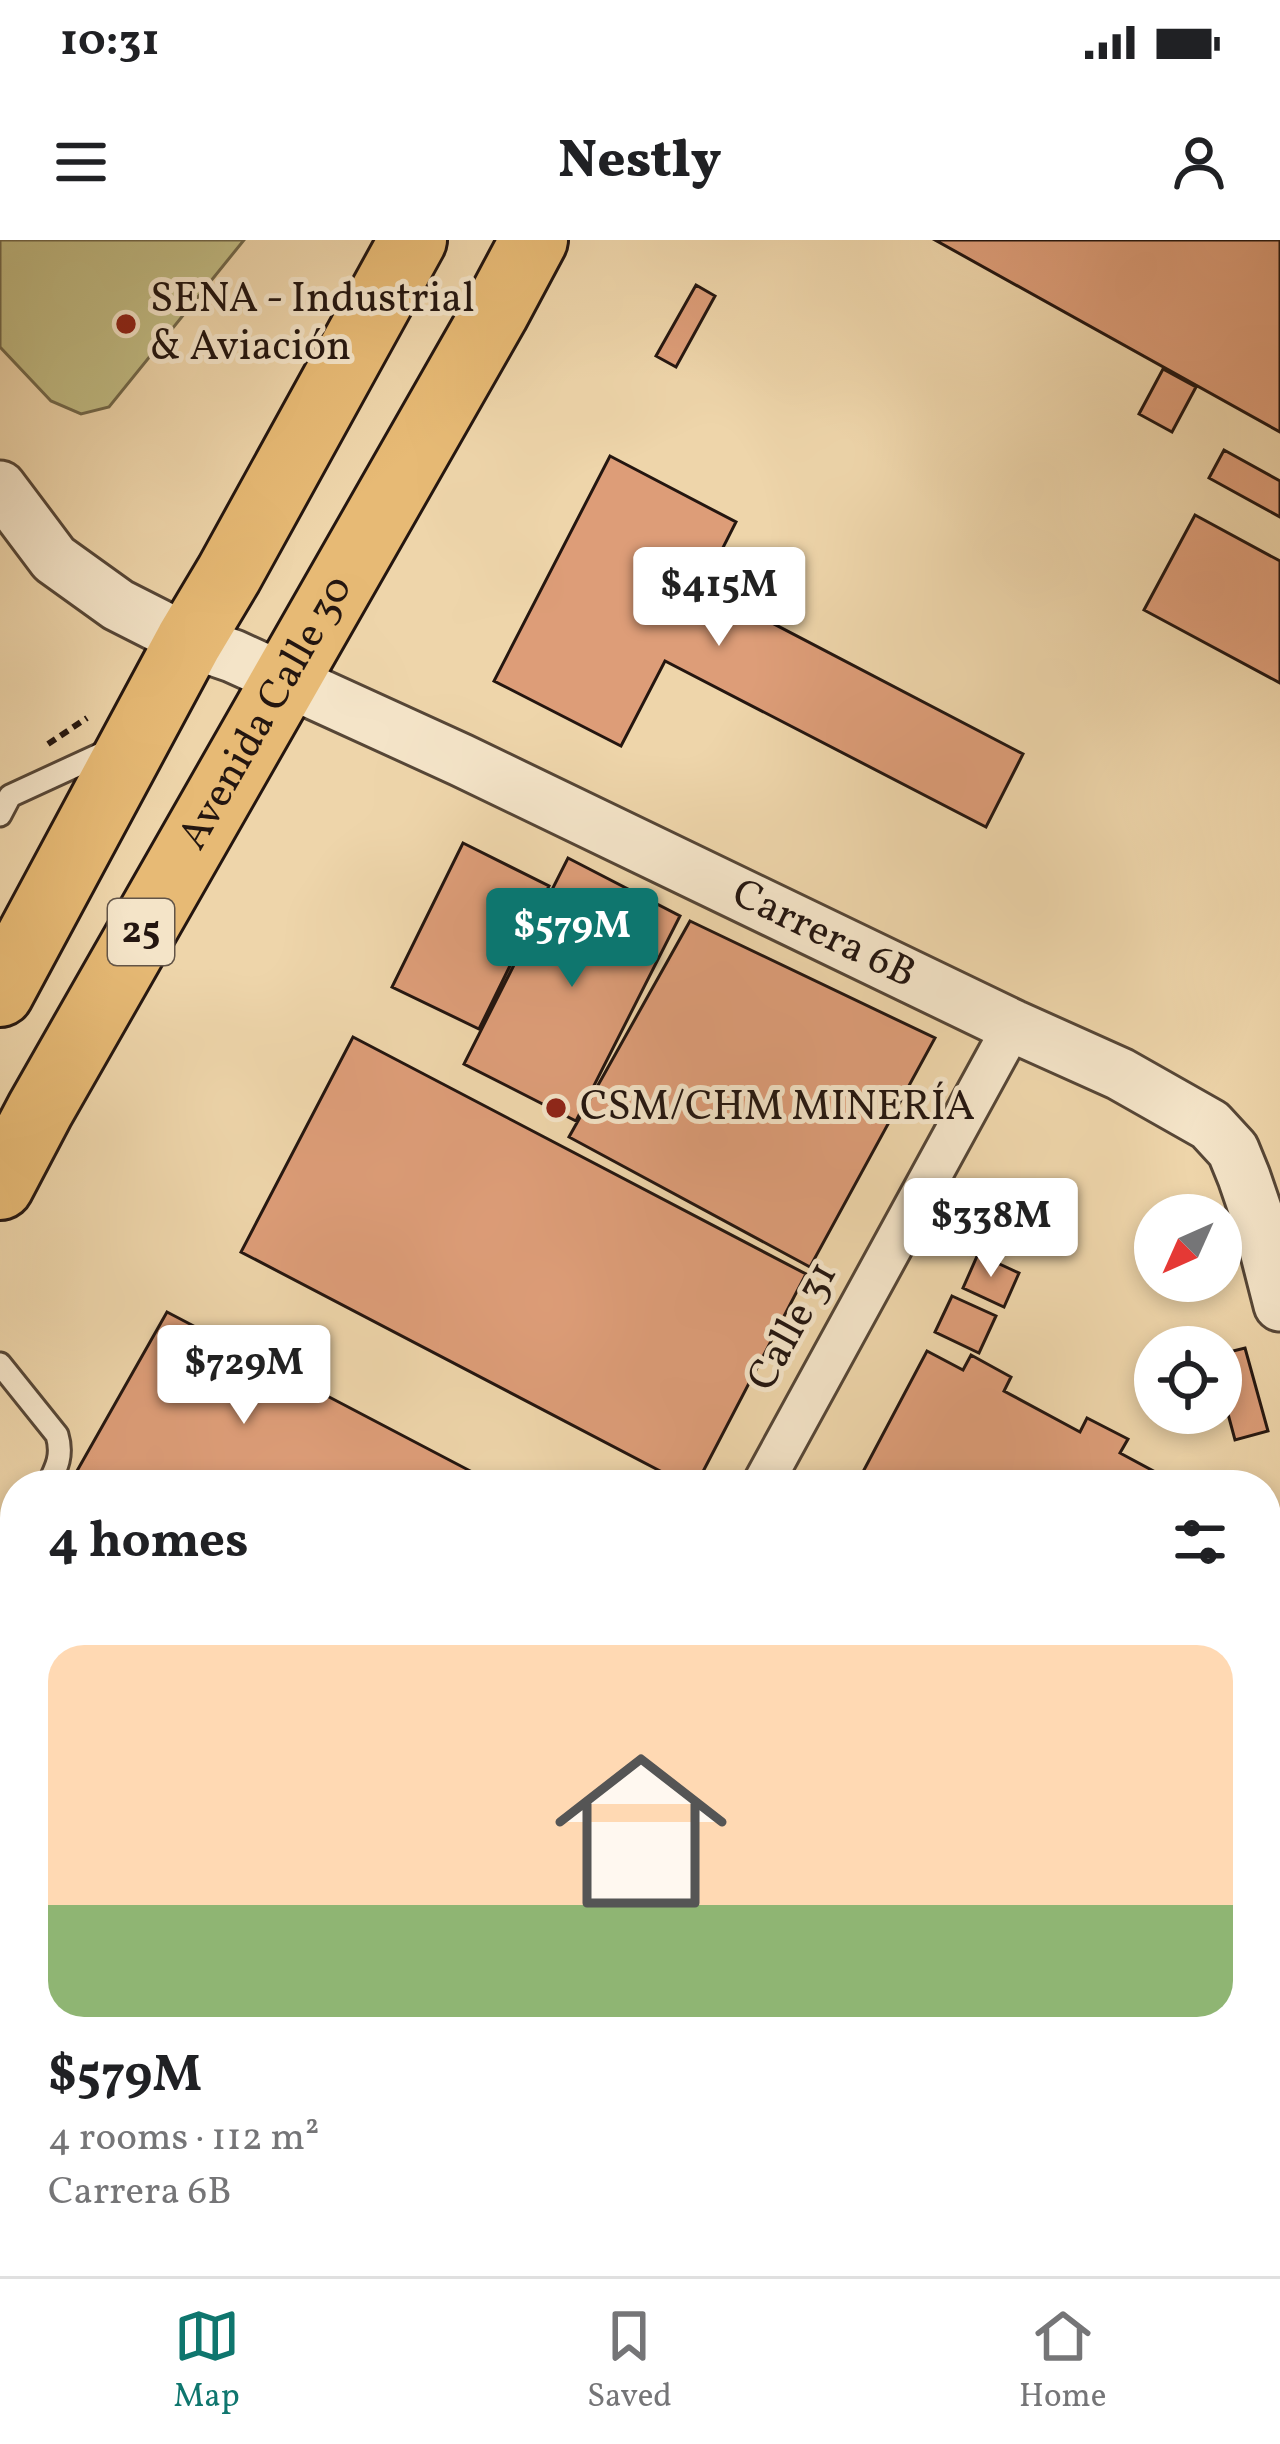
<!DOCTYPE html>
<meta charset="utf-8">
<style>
body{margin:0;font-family:Vollkorn,serif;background:#f2f2f2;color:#202124;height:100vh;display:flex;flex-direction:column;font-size:45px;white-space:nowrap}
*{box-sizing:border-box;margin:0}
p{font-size:39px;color:#757577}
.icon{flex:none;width:66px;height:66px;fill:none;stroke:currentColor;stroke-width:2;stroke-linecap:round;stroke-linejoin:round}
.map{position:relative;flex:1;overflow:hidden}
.panel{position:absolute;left:0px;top:1230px;width:1281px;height:807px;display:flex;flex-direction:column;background:#fff;border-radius:48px 48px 0 0;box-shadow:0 6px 18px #0003}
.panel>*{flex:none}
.needle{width:78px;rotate:225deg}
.buttons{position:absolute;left:1134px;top:954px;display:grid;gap:24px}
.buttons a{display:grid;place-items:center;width:108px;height:108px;border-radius:50%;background:#fff;box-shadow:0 6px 18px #0003;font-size:60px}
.price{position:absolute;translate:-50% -102px;padding:0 27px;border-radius:12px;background:#fff;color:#222;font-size:39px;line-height:78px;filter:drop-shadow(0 3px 6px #0008)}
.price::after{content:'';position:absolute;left:50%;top:72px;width:36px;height:27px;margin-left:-18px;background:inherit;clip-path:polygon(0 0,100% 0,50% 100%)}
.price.current{background:#0f766e;color:#fff}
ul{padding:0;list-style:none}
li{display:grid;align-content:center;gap:24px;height:636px;padding:0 48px}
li+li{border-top:3px solid #e0e0e0}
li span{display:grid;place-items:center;height:372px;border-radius:36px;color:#555}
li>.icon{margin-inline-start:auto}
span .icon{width:216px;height:216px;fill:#fffc;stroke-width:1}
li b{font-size:51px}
h2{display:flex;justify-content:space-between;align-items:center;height:144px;padding:0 48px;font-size:51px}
.status{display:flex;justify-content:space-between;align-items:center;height:84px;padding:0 60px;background:#fff;direction:ltr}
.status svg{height:33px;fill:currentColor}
header{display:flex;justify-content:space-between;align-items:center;height:156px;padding:0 48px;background:#fff;font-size:54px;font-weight:800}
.dock{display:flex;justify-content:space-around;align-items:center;height:168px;border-top:3px solid #e0e0e0;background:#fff;font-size:33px;color:#757577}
.dock a{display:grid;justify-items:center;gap:6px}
.dock .current{color:#0f766e}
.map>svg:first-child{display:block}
</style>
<div class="status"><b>10:31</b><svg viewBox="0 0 49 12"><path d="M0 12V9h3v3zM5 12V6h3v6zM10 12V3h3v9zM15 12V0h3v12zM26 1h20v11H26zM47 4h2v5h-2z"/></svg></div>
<header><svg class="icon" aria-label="menu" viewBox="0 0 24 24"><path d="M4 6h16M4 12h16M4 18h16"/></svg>Nestly<svg class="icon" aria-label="person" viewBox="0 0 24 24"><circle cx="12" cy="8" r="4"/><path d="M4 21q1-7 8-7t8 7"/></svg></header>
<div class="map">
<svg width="1280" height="2036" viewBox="0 0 1280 2036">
<rect width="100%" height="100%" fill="#eed5aa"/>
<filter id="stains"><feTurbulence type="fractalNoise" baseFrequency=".00167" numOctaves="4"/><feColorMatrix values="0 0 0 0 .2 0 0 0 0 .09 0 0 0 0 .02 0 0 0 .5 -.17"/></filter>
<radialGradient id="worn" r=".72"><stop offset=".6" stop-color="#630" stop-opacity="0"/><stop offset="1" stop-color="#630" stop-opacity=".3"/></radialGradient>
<!-- green -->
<path fill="#c1bb83" stroke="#72684a" stroke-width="3" d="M0 0H244L109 167 81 174 51 161 0 107Z
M1033 2022H1193L1187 2036H1055Z"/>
<!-- building -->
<path fill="#dd9d78" stroke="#241610" stroke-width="3" d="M935 0H1280V192Z
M696 45 715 56 676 127 656 116Z
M1163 129 1196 147 1172 192 1139 174Z
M1224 210 1280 241V277L1209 238Z
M610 216 736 282 703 347 1023 514 986 587 665 421 621 506 494 441Z
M1195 275 1280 321V443L1144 370Z
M463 603 549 646 479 789 392 747Z
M568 618 680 676 576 881 464 824Z
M690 681 935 798 810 1027 569 897Z
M353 797 806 1034 696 1245H687L241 1012Z
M978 1014 1019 1033 1004 1067 963 1048Z
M952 1056 996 1076 979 1113 935 1092Z
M167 1072 497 1245H69Z
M1245 1108 1268 1191 1235 1200 1221 1148V1114Z
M927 1111 963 1130 971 1115 1011 1137 1004 1151 1080 1192 1087 1178 1128 1199 1120 1213 1157 1233 1151 1245H856Z
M1266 1281 1276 1287 1267 1304 1280 1311V1385L1266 1378Z
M15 1342V1779L0 1770V1368Z
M1280 1656V1699L1266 1692V1684Z
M1268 1760 1280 1767V1818L1266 1845Z
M15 1920V2022H148L141 2036H0V1946Z
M1269 1956 1280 1962V2000L1266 1992V1961Z
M1266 1995 1280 2002V2036H1274L1249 2022H1266Z
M214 2022H247L270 2036H206Z
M255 2022H300L292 2036H279Z
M375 2022H405L420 2031 418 2036H366Z
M427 2022H460L451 2036H420Z
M462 2022H502L493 2036H454Z
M504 2022H539L530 2036H495Z
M541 2022H565L574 2028 569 2036H533Z
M658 2022H691L682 2036Z
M695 2022H746L738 2036H687Z
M768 2022H817L808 2036H759Z
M861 2022H895L887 2036H866L856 2030Z
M898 2022H937L929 2036H890Z
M941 2022H977L968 2036H932Z
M980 2022H985L1007 2036H971Z
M1241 2022H1244L1270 2036H1233Z"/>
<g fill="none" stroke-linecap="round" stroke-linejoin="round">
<!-- service casing -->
<g stroke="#564636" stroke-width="27">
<path id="service" d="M0 575 10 556 112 509
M0 1124 57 1195C63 1215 57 1227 48 1245
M0 1337 15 1308"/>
</g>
<!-- minor casing -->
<g stroke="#564636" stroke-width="45">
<path id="minor" d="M762 1245 1013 786
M1266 1583 1280 1556
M1266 1719 1280 1727
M1266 1906 1280 1876
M605 2022 627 2036
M1011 2022 1033 2036
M332 2036 340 2022
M1197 2036 1205 2022"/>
</g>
<!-- tertiary casing -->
<g stroke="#564636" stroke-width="57">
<g id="tertiary">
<path id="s1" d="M0 247 54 319 118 365 189 401 233 416 461 520 1013 786 1120 834 1210 885 1233 910 1244 937 1257 975 1280 1065"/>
</g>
</g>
<!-- trunk casing -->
<g stroke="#241610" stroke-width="72">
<g id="trunk">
<path d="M0 753 189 401 229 334 413 0"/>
<path id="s2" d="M0 946 40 870 495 73 534 0"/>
</g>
</g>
<!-- path -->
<path stroke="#241610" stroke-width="6" stroke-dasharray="9 6" stroke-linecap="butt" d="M48 504 87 478"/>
<!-- service -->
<use href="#service" stroke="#f4e4c8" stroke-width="21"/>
<!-- minor -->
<use href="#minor" stroke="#f4e4c8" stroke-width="39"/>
<!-- tertiary -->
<use href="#tertiary" stroke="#f4e4c8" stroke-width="51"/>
<!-- trunk -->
<use href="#trunk" stroke="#e7ba75" stroke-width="66"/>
</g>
<!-- markers -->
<g fill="#8f2418" stroke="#f4e4c8" stroke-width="4.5">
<circle cx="126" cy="84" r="12"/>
<circle cx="556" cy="868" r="12"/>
</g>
<g text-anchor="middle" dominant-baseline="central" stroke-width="10" stroke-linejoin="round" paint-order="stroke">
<!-- shield labels -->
<rect fill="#f4e4c8" stroke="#625447" stroke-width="3" x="108" y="659" width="66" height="66" rx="9"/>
<g font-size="39" font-weight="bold" fill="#241610">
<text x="141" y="692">25</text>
</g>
<!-- poi labels -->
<g font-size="42" fill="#241610" stroke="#f4e4c8" text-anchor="start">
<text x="150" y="60">SENA - Industrial<tspan x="150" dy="48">&amp; Aviación</tspan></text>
<text x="580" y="868">CSM/CHM MINERÍA</text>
</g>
<!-- street labels -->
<g font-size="42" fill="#241610" stroke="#f4e4c8">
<text stroke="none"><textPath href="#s2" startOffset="543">Avenida Calle 30</textPath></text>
<text stroke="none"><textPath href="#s1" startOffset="948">Carrera 6B</textPath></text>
<text transform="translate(794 1087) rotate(-61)">Calle 31</text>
</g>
</g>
<rect width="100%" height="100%" filter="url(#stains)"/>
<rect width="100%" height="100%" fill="url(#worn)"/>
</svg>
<div class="buttons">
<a><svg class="needle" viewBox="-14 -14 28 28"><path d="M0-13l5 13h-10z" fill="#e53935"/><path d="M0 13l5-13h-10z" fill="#757577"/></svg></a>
<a><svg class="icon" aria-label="locate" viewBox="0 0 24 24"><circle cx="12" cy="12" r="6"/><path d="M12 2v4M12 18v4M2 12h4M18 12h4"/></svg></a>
</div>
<b class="price" style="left:719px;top:409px">$415M</b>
<b class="price current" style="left:572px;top:750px">$579M</b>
<b class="price" style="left:991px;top:1040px">$338M</b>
<b class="price" style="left:244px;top:1187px">$729M</b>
<section class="panel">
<h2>4 homes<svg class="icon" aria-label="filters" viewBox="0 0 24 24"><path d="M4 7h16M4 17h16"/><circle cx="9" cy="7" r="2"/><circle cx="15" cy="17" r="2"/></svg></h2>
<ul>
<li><span style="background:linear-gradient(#ffd9b3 70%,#8fb573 0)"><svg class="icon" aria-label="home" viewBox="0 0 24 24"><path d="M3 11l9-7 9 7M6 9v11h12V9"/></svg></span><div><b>$579M</b><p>4 rooms · 112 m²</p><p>Carrera 6B</p></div></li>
</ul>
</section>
</div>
<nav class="dock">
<a class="current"><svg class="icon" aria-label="map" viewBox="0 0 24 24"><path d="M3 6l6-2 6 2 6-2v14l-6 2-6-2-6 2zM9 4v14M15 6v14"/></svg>Map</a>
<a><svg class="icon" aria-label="saved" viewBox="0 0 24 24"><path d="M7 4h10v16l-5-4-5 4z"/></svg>Saved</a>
<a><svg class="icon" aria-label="home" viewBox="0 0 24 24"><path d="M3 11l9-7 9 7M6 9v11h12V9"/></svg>Home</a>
</nav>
